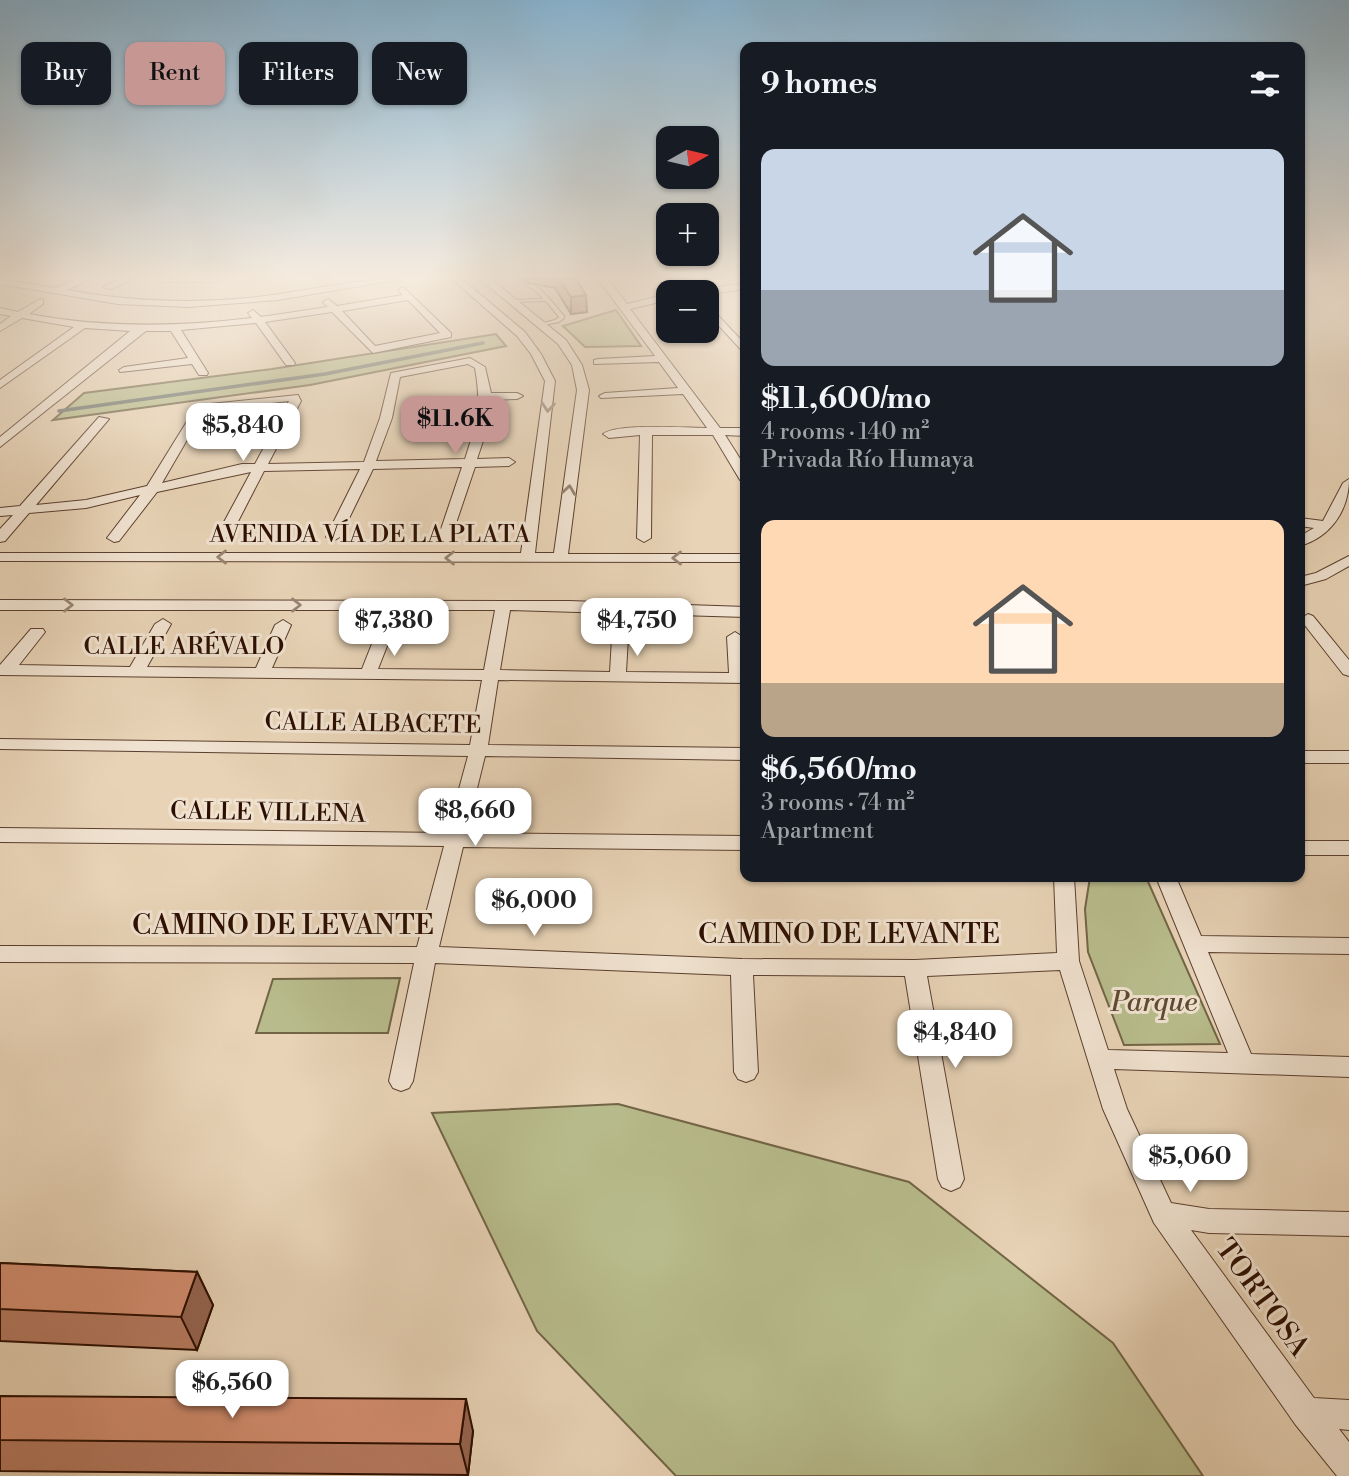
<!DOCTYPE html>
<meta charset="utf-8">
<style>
body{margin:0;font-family:"Libre Bodoni",serif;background:#20242c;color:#f1f3f6;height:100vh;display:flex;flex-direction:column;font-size:26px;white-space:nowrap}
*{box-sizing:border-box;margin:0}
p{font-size:23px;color:#9ea1a6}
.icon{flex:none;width:38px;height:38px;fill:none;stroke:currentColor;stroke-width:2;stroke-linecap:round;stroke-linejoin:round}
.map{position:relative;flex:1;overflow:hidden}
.drawer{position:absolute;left:740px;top:42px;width:565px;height:840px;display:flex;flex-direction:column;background:#171b24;border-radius:14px;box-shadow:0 2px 5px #0004}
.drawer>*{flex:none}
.banner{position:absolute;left:21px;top:42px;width:614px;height:63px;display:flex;gap:14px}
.needle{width:46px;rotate:82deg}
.buttons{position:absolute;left:656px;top:126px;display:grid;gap:14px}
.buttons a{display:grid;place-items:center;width:63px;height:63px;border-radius:14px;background:#171b24;box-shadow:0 2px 5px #0004;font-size:35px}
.price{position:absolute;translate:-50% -60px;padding:0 16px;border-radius:14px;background:#fff;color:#222;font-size:23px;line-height:46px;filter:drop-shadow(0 2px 4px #0008)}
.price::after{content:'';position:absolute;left:50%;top:42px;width:21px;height:16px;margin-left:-10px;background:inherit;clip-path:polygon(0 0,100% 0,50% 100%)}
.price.current{background:#c59692;color:#111}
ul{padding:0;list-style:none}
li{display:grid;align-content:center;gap:14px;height:371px;padding:0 21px}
li span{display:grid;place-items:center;height:217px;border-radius:14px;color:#555}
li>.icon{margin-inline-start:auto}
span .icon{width:126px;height:126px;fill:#fffc;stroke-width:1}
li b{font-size:30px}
h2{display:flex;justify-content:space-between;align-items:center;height:84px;padding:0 21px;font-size:30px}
.tag{padding:0 24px;border-radius:14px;background:#171b24;box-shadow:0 2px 5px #0004;font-size:24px;line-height:63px}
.tag.current{background:#c59692;color:#111}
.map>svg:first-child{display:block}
</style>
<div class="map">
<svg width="1349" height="1476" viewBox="0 0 1349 1476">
<rect width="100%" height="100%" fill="#e8d3b6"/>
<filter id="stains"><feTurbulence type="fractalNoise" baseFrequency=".00286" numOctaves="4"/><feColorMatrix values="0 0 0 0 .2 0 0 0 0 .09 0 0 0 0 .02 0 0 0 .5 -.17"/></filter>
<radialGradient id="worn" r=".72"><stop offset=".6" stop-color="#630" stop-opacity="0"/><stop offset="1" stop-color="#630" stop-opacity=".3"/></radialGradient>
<!-- green -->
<path fill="#b8bc8c" stroke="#726546" stroke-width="2" d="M616 310 641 346 585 347 563 326Z
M496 334 506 346 310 385 53 420 84 393 272 369Z
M1090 877H1146L1220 1044 1124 1045 1088 952 1085 909Z
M400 978 388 1033H256L273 979Z
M618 1104 909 1182 1113 1343 1203 1476H676L537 1331 432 1113Z"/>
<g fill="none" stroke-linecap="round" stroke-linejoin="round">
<!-- stream -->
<path stroke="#6d736c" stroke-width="3.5" d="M59 411 325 374 483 343"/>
<!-- lane casing -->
<g stroke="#5b3f2e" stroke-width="2">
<path id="lane" d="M518 279C537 280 552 302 564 316V318L559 322 540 326V324L555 320 559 317 546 301 512 302V301L514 300 543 299 537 292Z"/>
</g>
<!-- street casing -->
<g stroke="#5b3f2e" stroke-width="2">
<path id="street" d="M0 279 55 288 78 279H91L67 290C127 301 187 304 248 298 299 293 350 279 402 279L278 300 188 307 118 304 0 284Z
M120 279H133L111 289 103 287Z
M156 279H222L217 282H161Z
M452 279H462L525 332 541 354 555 381 535 553H554L577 390 572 365 558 344 480 279H491L566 340 582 365 589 390 568 554H746V562L0 561V553H521L545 381 531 354 517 336Z
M598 279H608L627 304 668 294V300L630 309 720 428H746V436L725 435 746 468V484L740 480 713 435H652L651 538 644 542 637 538 640 435 609 438 603 434C617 423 686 428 707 428L683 394 601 398 599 396 605 393 678 388 659 362 594 364V360L598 359 655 356Z
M678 279H688L697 290 746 283V289L707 294 689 292Z
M403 287 451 333V337L373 353 332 312 265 322 295 363 294 365H286L256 323 181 330 208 373 207 375H199L192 364 120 372 119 370 124 367 188 358 171 331H146L0 447V437L130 331 85 328 0 388V380L74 327 22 318 0 331V324L11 316 0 314V308L18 312 40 299 43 300V304L29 314C103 328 177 327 252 318L248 313 253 310 261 317 328 307 323 302 328 299 337 306 403 295 398 290ZM408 300 440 333 375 346 342 311Z
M707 304 746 345V355L707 313Z
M470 358 485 367 491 393H517L523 396 517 399 491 400 487 429 477 459 509 458 515 462 509 466 475 467 450 541 445 542 438 538 462 467 373 469 340 537 333 541 326 537 360 469 264 471 231 535 224 539 217 535 251 472 157 492 119 541 114 542 107 538 140 495 86 508 29 513 5 541 0 542V529L13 515 0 516V508L20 506 99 417 109 419 36 505 86 500 147 486 194 410 210 404 298 395 301 401 268 464 364 462 380 418 391 373ZM468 364 475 368C482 407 477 422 465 459L376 461 392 418 400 377ZM289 401 255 464H242L162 483 202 414 212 410Z
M1349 479C1349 510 1331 537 1300 546V536L1314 528 1300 526V518L1323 521 1343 483Z
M1349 556V566L1326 579 1300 586V577L1316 573Z
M0 600 569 601 746 607V617L510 610 500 670 610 672 612 638 620 633 628 638 626 672 729 673 727 637 735 632 743 637 746 683 498 680 488 745 746 748V760L485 756 466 833 746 836V850L463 847 439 947 742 959 915 960 1057 953 1054 877H1074L1079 961 1108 1050 1228 1053 1156 877H1176L1201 936 1349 938V954L1208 952 1251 1054 1349 1057V1077L1114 1069 1127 1109 1171 1203 1209 1209 1349 1212V1236L1209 1233 1191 1230 1314 1398 1349 1400V1430L1339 1429 1349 1442V1476H1337L1295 1424 1154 1223 1103 1109 1060 970 927 976 964 1179 960 1187 951 1191 942 1187 938 1179 905 976 753 975 758 1072 754 1079 746 1082 738 1079 734 1072 731 975 435 963 413 1081 409 1088 401 1091 393 1088 389 1081 414 963 0 962V946L417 947 444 846 0 842V828L447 833 468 756 0 749V739L470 745 482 680 0 675V665L31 629H43L45 632 19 665 130 667 155 624 163 619 171 624 147 667 256 668 275 625 283 620 291 625 272 668 362 669 377 631 385 626 393 631 378 669 484 670 495 610H0Z
M1308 614 1313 616 1349 660V676L1343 674 1300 619Z
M1300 751H1349V763H1300Z
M1300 841H1349V855H1300Z"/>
</g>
<!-- lane -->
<use href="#lane" fill="#f0e2d0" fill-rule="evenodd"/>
<!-- street -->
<use href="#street" fill="#f0e2d0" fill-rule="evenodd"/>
</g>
<!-- wall -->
<path fill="#b77b62" stroke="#2c0e00" stroke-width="2" d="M524 279H576L587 312 571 314 555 288 529 283Z
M0 1263 197 1272 213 1305 197 1350 0 1341Z
M0 1396 473 1431 468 1475 0 1471Z"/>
<!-- shaded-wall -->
<path fill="#956450" stroke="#2c0e00" stroke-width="2" d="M586 295 587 312 571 314V297Z
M197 1272 213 1305 197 1350 181 1317Z
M466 1399 473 1431 468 1475 460 1444Z"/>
<!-- building -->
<path fill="#d58f72" stroke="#2c0e00" stroke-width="2" d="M559 279H576L586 295 571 297Z
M0 1263 197 1272 181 1317 0 1309Z
M0 1396 466 1399 460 1444 0 1440Z"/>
<!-- one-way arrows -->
<defs><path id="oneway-chevron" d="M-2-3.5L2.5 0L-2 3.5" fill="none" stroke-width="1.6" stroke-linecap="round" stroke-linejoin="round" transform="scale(1.75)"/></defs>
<g stroke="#988372">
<use href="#oneway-chevron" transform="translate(548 407) rotate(95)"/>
<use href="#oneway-chevron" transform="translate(569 490) rotate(-82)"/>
<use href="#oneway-chevron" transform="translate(222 557) rotate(-180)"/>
<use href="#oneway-chevron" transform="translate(450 558) rotate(-180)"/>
<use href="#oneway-chevron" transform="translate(677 558) rotate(180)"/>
<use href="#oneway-chevron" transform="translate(68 605)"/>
<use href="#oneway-chevron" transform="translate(296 605)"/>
</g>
<!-- sky -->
<linearGradient id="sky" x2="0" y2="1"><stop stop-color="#88b5d3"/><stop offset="0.57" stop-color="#f5ebde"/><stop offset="1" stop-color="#f5ebde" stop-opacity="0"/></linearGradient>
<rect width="1349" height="486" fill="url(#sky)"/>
<g text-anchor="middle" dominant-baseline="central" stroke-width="6" stroke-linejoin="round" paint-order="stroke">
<!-- street labels -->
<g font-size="24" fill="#2c0e00" stroke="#f0e2d0">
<text x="370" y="535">AVENIDA VÍA DE LA PLATA</text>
<text x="184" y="647">CALLE ARÉVALO</text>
<text transform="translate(373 724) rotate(1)">CALLE ALBACETE</text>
<text transform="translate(268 813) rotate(1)">CALLE VILLENA</text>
</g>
<!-- near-street labels -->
<g font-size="28" fill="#2c0e00" stroke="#f0e2d0">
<text x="283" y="925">CAMINO DE LEVANTE</text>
<text x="849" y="934">CAMINO DE LEVANTE</text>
<text transform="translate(1262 1298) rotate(54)">TORTOSA</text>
</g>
<!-- near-park labels -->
<g font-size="28" font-style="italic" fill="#5d4b31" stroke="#f0e2d0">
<text x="1154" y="1002">Parque</text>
</g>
</g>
<rect width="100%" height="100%" filter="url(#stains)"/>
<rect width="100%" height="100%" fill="url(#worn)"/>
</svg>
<div class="buttons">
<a><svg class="needle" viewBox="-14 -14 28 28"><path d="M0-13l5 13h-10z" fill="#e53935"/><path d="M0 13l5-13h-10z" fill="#9ea1a6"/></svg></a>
<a>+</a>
<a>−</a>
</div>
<b class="price current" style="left:455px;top:456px">$11.6K</b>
<b class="price" style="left:243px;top:463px">$5,840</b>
<b class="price" style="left:394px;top:658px">$7,380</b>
<b class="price" style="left:637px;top:658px">$4,750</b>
<b class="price" style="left:475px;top:848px">$8,660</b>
<b class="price" style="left:534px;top:938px">$6,000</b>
<b class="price" style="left:955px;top:1070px">$4,840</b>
<b class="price" style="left:1190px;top:1194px">$5,060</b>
<b class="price" style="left:232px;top:1420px">$6,560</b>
<div class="banner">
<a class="tag">Buy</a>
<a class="tag current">Rent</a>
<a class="tag">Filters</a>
<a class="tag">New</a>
</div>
<section class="drawer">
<h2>9 homes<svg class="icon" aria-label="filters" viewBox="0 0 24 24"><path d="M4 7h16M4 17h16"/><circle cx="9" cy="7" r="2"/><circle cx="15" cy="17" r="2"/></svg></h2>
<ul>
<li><span style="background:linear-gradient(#c9d6e8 65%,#9aa5b1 0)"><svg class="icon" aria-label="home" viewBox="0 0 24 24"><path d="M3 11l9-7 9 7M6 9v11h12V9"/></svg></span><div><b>$11,600/mo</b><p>4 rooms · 140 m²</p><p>Privada Río Humaya</p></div></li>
<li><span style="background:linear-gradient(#ffd9b3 75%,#b9a48a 0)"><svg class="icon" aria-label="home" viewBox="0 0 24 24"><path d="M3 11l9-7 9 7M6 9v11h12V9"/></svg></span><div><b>$6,560/mo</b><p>3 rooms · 74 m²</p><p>Apartment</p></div></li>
</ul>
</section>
</div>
